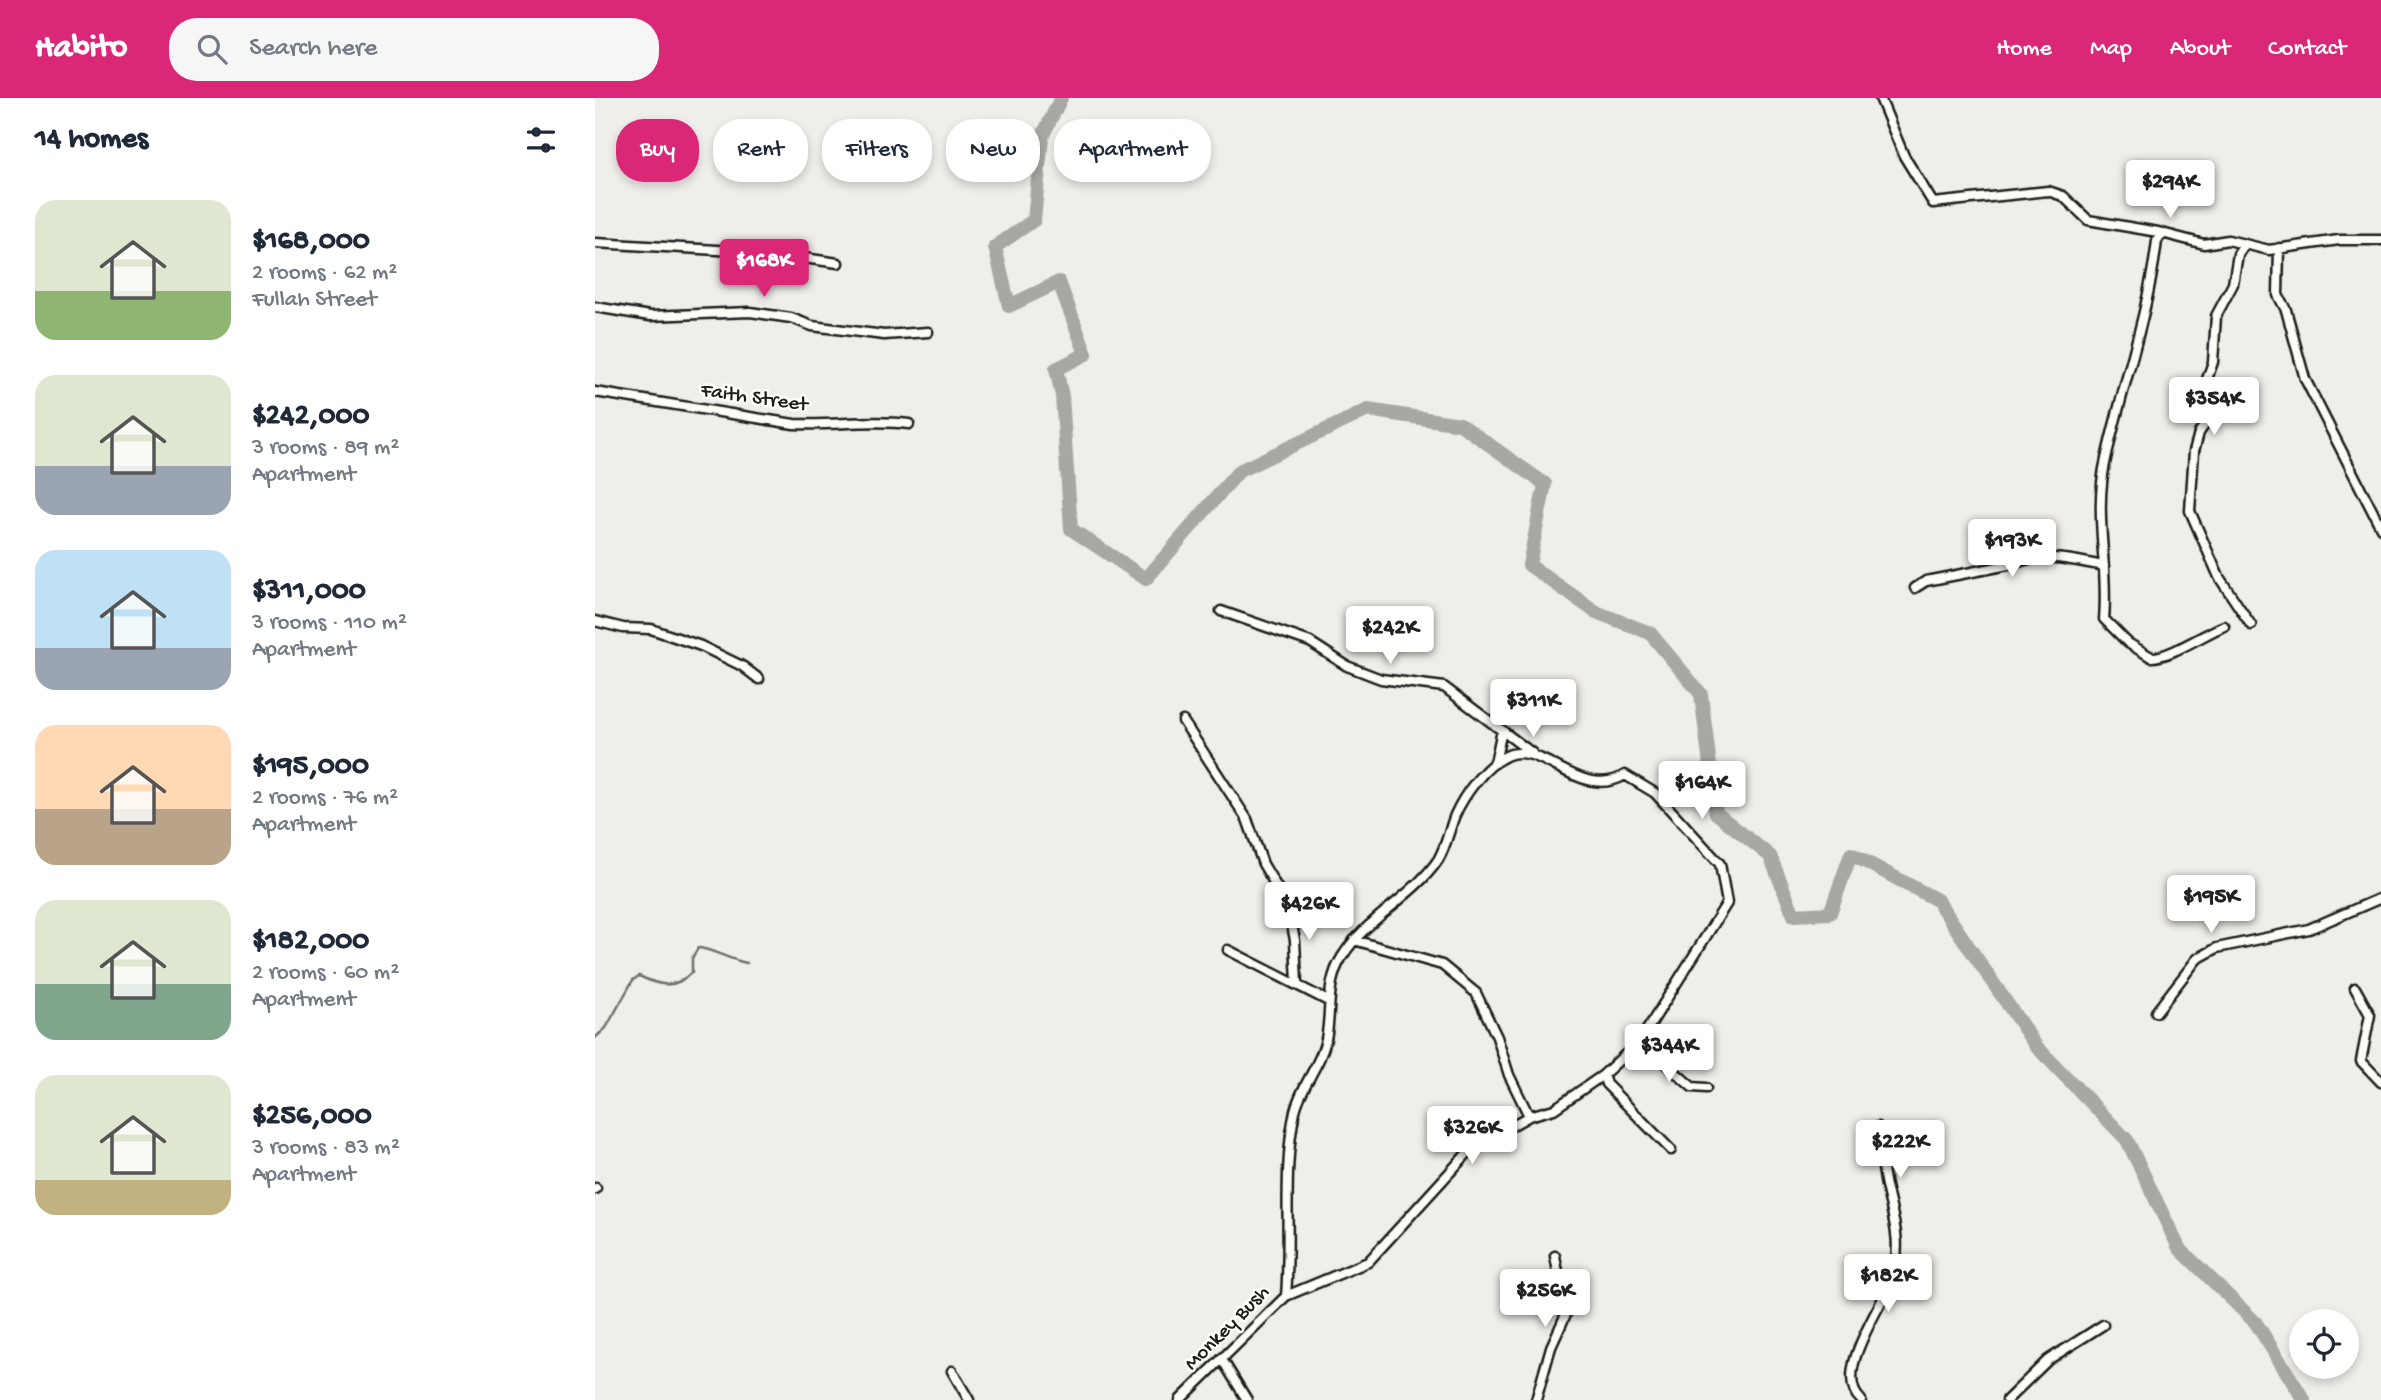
<!DOCTYPE html>
<meta charset="utf-8">
<style>
body{margin:0;font-family:"Gochi Hand",sans-serif;background:#f6f6f7;color:#1f2937;height:100vh;display:flex;flex-direction:column;font-size:26px;white-space:nowrap}
*{box-sizing:border-box;margin:0}
p{font-size:23px;color:#747a83}
.icon{flex:none;width:38px;height:38px;fill:none;stroke:currentColor;stroke-width:2;stroke-linecap:round;stroke-linejoin:round}
.map{position:relative;flex:1;overflow:hidden}
.side{display:flex;flex-direction:column;background:#fff;width:595px}
.side>*{flex:none}
.banner{position:absolute;left:21px;top:21px;width:665px;height:63px;display:flex;gap:14px}
.buttons{position:absolute;left:1694px;top:1211px;display:grid;gap:14px}
.buttons a{display:grid;place-items:center;width:70px;height:70px;border-radius:50%;background:#fff;box-shadow:0 4px 10px #0003;font-size:35px}
.price{position:absolute;translate:-50% -60px;padding:0 16px;border-radius:7px;background:#fff;color:#222;font-size:23px;line-height:46px;filter:drop-shadow(0 2px 4px #0008)}
.price::after{content:'';position:absolute;left:50%;top:42px;width:21px;height:16px;margin-left:-10px;background:inherit;clip-path:polygon(0 0,100% 0,50% 100%)}
.price.on{background:#db2777;color:#fff}
ul{padding:0;list-style:none}
li{display:flex;align-items:center;gap:21px;height:175px;padding:0 35px}
li span{display:grid;place-items:center;flex:none;width:196px;height:140px;border-radius:21px;color:#555}
li>.icon{margin-inline-start:auto}
span .icon{width:84px;height:84px;fill:#fffc;stroke-width:1}
li b{font-size:30px}
h2{display:flex;justify-content:space-between;align-items:center;height:84px;padding:0 35px;font-size:30px}
.tag{padding:0 24px;border-radius:28px;background:#fff;box-shadow:0 4px 10px #0003;font-size:24px;line-height:63px}
.tag.on{background:#db2777;color:#fff}
header{display:flex;align-items:center;gap:42px;box-sizing:border-box;height:98px;padding:0 35px;background:#db2777;color:#fff}
header strong{font-size:33px}
nav{display:flex;gap:38px;margin-inline-start:auto;font-size:24px}
.search{width:490px;height:63px;background:#f6f6f7;display:flex;align-items:center;gap:18px;box-sizing:border-box;padding:0 24px;border-radius:28px;color:#747a83;font-size:26px}
main{display:flex;flex:1;min-height:0}
.map>svg:first-child{display:block}
</style>
<header>
<strong>Habito</strong>
<div class="search"><svg class="icon" aria-label="search" viewBox="0 0 24 24"><circle cx="10" cy="10" r="6"/><path d="M15 15l6 6"/></svg>Search here</div>
<nav><a>Home</a><a>Map</a><a>About</a><a>Contact</a></nav>
</header>
<main>
<section class="side">
<h2>14 homes<svg class="icon" aria-label="filters" viewBox="0 0 24 24"><path d="M4 7h16M4 17h16"/><circle cx="9" cy="7" r="2"/><circle cx="15" cy="17" r="2"/></svg></h2>
<ul>
<li><span style="background:linear-gradient(#dfe7d0 65%,#8fb573 0)"><svg class="icon" aria-label="home" viewBox="0 0 24 24"><path d="M3 11l9-7 9 7M6 9v11h12V9"/></svg></span><div><b>$168,000</b><p>2 rooms · 62 m²</p><p>Fullah Street</p></div></li>
<li><span style="background:linear-gradient(#dfe7d0 65%,#9aa5b1 0)"><svg class="icon" aria-label="home" viewBox="0 0 24 24"><path d="M3 11l9-7 9 7M6 9v11h12V9"/></svg></span><div><b>$242,000</b><p>3 rooms · 89 m²</p><p>Apartment</p></div></li>
<li><span style="background:linear-gradient(#bfe0f5 70%,#9aa5b1 0)"><svg class="icon" aria-label="home" viewBox="0 0 24 24"><path d="M3 11l9-7 9 7M6 9v11h12V9"/></svg></span><div><b>$311,000</b><p>3 rooms · 110 m²</p><p>Apartment</p></div></li>
<li><span style="background:linear-gradient(#ffd9b3 60%,#b9a48a 0)"><svg class="icon" aria-label="home" viewBox="0 0 24 24"><path d="M3 11l9-7 9 7M6 9v11h12V9"/></svg></span><div><b>$195,000</b><p>2 rooms · 76 m²</p><p>Apartment</p></div></li>
<li><span style="background:linear-gradient(#dfe7d0 60%,#7fa58c 0)"><svg class="icon" aria-label="home" viewBox="0 0 24 24"><path d="M3 11l9-7 9 7M6 9v11h12V9"/></svg></span><div><b>$182,000</b><p>2 rooms · 60 m²</p><p>Apartment</p></div></li>
<li><span style="background:linear-gradient(#dfe7d0 75%,#c2b280 0)"><svg class="icon" aria-label="home" viewBox="0 0 24 24"><path d="M3 11l9-7 9 7M6 9v11h12V9"/></svg></span><div><b>$256,000</b><p>3 rooms · 83 m²</p><p>Apartment</p></div></li>
</ul>
</section>
<div class="map">
<svg width="1786" height="1302" viewBox="0 0 1786 1302">
<rect width="100%" height="100%" fill="#f0eeea"/>
<filter id="ink" filterUnits="userSpaceOnUse"><feTurbulence type="fractalNoise" baseFrequency=".0143" numOctaves="2"/><feDisplacementMap in="SourceGraphic" scale="14" xChannelSelector="R" yChannelSelector="G"/><feConvolveMatrix kernelMatrix="1 2 1 2 8 2 1 2 1" color-interpolation-filters="sRGB"/></filter>
<g filter="url(#ink)">
<g fill="none" stroke-linecap="round" stroke-linejoin="round">
<!-- stream -->
<path stroke="#706f6d" stroke-width="2.5" d="M0 940 11 930 38 882 44 878C65 888 79 892 97 874V860L103 850C113 849 136 863 152 865"/>
<!-- river -->
<path stroke="#a8a7a3" stroke-width="14" d="M466 0 447 39 439 122 400 149 414 208 464 184 491 256 461 271 467 298 476 431 551 481 644 373 773 312 865 326 950 386 934 467 1001 514 1055 535 1106 596 1121 715 1175 758 1199 817 1235 815 1256 756 1342 802 1441 948 1532 1042 1584 1150 1661 1225 1709 1302"/>
<!-- minor casing -->
<g stroke="#1c1c1c" stroke-width="13">
<path id="minor" d="M1285 0 1309 58 1338 105 1453 93 1468 98 1493 122 1563 134 1609 146 1633 142 1674 152 1744 142H1786
M1567 135 1562 143C1553 217 1527 289 1511 361 1498 415 1514 467 1509 521L1533 545 1556 559C1574 560 1609 536 1629 528
M0 145 175 155 243 165
M1650 146 1643 156 1638 186 1621 218 1618 264 1611 284 1616 317 1604 335 1599 353 1595 413 1624 479 1656 527
M1684 150 1683 197 1691 212 1710 281 1786 430
M0 209 55 218 155 214 196 220 217 228 289 237 333 234
M0 294 199 326C238 328 275 321 314 326
M1320 490 1331 483 1418 466C1446 453 1481 463 1509 468
M626 513 715 544 752 568 786 581 849 589 937 655
M0 523 28 530 56 531 106 548 147 568 164 581
M588 623 652 721 668 766 693 808 700 842 702 885
M900 665 907 632
M759 842 847 867 881 895 902 939 914 977 934 1018
M633 852 733 903
M1760 890 1775 917 1766 963 1786 984
M1561 914 1602 861 1622 850 1714 831 1786 800
M1045 943 1097 989 1111 990
M1008 977 1011 986 1076 1052
M0 1091 1 1090
M628 1263 652 1302
M357 1273 374 1302
M585 1302 691 1198 773 1164 877 1050 934 1018 959 1011 1008 977 1045 943 1132 805 1125 766 1060 695 1030 677C985 704 946 641 911 658 890 667 869 697 860 717 854 732 851 749 843 762 818 799 772 819 747 859 730 886 737 912 731 941 726 967 706 987 700 1013 687 1074 696 1137 691 1198
M941 1302 956 1249 971 1216 960 1158
M1266 1302C1237 1276 1287 1209 1296 1183 1308 1145 1299 1124 1291 1088 1287 1068 1285 1048 1283 1029
M1412 1302 1453 1262 1508 1227"/>
</g>
<!-- minor -->
<use href="#minor" stroke="#fdfcf7" stroke-width="8"/>
</g>
</g>
<g text-anchor="middle" dominant-baseline="central" stroke-width="5" stroke-linejoin="round" paint-order="stroke">
<!-- street labels -->
<g font-size="21" fill="#1c1c1c" stroke="#fdfcf7">
<text transform="translate(159 301) rotate(8)">Faith Street</text>
<text transform="translate(633 1231) rotate(-45)">Monkey Bush</text>
</g>
</g>
</svg>
<div class="buttons">
<a><svg class="icon" aria-label="locate" viewBox="0 0 24 24"><circle cx="12" cy="12" r="6"/><path d="M12 2v4M12 18v4M2 12h4M18 12h4"/></svg></a>
</div>
<b class="price" style="left:1575px;top:122px">$294K</b>
<b class="price on" style="left:169px;top:201px">$168K</b>
<b class="price" style="left:1619px;top:339px">$354K</b>
<b class="price" style="left:1417px;top:481px">$193K</b>
<b class="price" style="left:795px;top:568px">$242K</b>
<b class="price" style="left:938px;top:641px">$311K</b>
<b class="price" style="left:1107px;top:723px">$164K</b>
<b class="price" style="left:1616px;top:837px">$195K</b>
<b class="price" style="left:714px;top:844px">$426K</b>
<b class="price" style="left:1074px;top:986px">$344K</b>
<b class="price" style="left:877px;top:1068px">$326K</b>
<b class="price" style="left:1305px;top:1082px">$222K</b>
<b class="price" style="left:1293px;top:1216px">$182K</b>
<b class="price" style="left:950px;top:1231px">$256K</b>
<div class="banner">
<a class="tag on">Buy</a>
<a class="tag">Rent</a>
<a class="tag">Filters</a>
<a class="tag">New</a>
<a class="tag">Apartment</a>
</div>
</div>
</main>
